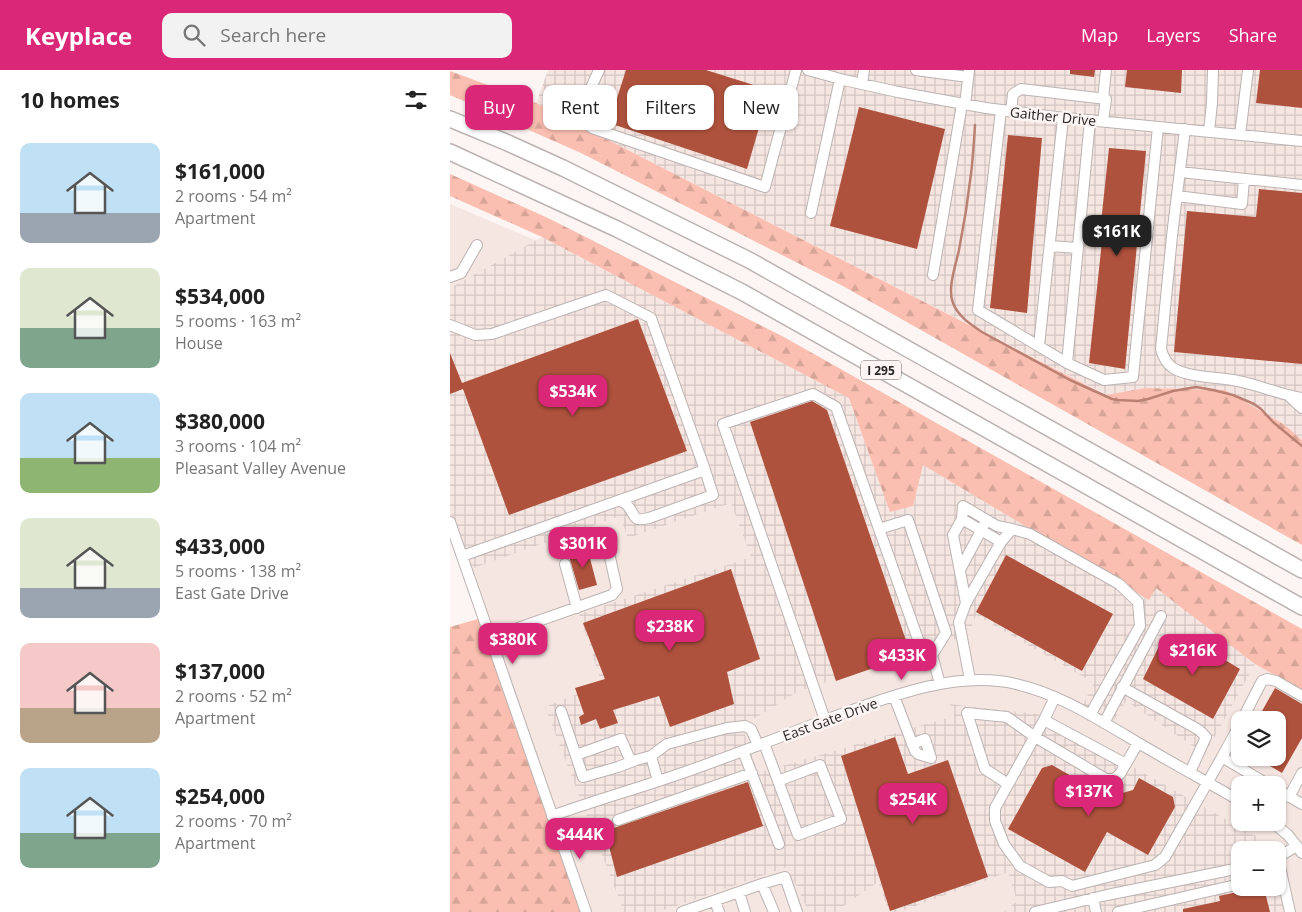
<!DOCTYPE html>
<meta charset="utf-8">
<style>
body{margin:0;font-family:"Open Sans",sans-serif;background:#f2f2f2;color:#222;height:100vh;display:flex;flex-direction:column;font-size:19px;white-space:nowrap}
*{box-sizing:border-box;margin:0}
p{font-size:16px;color:#767676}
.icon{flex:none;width:28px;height:28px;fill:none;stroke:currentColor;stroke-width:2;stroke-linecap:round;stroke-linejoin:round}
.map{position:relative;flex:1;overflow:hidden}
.drawer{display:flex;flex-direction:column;background:#fff;width:450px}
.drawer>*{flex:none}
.guide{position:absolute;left:15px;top:15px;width:475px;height:45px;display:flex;gap:10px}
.controls{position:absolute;left:781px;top:641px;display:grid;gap:10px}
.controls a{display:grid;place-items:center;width:55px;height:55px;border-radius:10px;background:#fff;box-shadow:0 1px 4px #0004;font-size:25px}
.price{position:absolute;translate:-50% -42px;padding:0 11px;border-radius:10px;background:#db2777;color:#fff;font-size:16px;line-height:32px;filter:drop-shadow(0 1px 2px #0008)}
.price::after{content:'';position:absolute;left:50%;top:30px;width:15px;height:11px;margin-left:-8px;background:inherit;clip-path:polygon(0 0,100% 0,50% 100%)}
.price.selected{background:#222;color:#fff}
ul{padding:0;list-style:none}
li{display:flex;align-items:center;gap:15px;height:125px;padding:0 20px}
li span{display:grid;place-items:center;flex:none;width:140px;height:100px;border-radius:10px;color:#555}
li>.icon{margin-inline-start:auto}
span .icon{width:60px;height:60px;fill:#fffc;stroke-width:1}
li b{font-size:21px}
h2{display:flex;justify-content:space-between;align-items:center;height:60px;padding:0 20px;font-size:21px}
.chip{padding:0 18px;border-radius:10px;background:#fff;box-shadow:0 1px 4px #0004;font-size:18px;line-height:45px}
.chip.selected{background:#db2777;color:#fff}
header{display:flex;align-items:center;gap:30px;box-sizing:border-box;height:70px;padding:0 25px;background:#db2777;color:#fff}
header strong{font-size:24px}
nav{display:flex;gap:28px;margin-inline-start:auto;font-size:18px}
.search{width:350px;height:45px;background:#f2f2f2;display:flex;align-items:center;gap:12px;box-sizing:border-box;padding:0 18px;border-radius:10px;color:#767676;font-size:19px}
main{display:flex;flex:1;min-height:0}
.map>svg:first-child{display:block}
</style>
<header>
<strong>Keyplace</strong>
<div class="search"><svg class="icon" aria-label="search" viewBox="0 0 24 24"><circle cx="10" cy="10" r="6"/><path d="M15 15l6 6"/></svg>Search here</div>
<nav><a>Map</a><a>Layers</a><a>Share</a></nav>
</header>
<main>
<section class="drawer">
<h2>10 homes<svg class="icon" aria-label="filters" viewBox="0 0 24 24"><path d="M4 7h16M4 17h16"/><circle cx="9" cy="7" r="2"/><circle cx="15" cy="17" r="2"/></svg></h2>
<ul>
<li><span style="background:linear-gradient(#bfe0f5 70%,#9aa5b1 0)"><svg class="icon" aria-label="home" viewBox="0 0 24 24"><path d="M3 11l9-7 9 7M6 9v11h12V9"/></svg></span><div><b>$161,000</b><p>2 rooms · 54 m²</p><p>Apartment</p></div></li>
<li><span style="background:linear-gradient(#dfe7d0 60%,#7fa58c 0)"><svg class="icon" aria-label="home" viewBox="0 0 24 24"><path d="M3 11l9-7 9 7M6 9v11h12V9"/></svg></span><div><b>$534,000</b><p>5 rooms · 163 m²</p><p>House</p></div></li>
<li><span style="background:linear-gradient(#bfe0f5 65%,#8fb573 0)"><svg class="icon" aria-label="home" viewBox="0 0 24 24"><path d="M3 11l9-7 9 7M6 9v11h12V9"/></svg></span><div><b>$380,000</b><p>3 rooms · 104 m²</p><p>Pleasant Valley Avenue</p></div></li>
<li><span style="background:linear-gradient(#dfe7d0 70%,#9aa5b1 0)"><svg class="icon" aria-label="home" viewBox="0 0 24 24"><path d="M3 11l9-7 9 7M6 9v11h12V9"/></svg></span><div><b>$433,000</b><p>5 rooms · 138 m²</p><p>East Gate Drive</p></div></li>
<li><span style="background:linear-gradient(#f6c9c9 65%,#b9a48a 0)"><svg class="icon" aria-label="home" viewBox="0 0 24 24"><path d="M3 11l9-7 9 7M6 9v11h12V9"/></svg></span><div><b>$137,000</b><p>2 rooms · 52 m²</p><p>Apartment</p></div></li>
<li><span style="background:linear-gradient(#bfe0f5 65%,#7fa58c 0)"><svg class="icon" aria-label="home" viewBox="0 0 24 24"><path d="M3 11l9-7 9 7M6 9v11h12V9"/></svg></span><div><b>$254,000</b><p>2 rooms · 70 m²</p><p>Apartment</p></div></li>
</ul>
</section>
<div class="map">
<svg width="852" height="842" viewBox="0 0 852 842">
<defs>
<pattern id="industrial-grid" width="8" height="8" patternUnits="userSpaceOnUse" patternTransform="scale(1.25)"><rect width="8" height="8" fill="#f6e6e2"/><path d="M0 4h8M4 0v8" fill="none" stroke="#d3c5c2"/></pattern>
<pattern id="forest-firs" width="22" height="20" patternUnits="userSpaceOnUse" patternTransform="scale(1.25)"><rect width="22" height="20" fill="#fbbfb1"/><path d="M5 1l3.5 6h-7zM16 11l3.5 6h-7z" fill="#d7a498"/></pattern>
</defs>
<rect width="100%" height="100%" fill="#fcf5f3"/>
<!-- built -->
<path fill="#f6e6e2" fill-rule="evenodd" d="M0 134 177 209 470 364 852 583V842H134L0 455ZM790 650H828V688H790ZM790 715H828V752H790ZM790 780H828V818H790Z"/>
<!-- industrial -->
<path fill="url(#industrial-grid)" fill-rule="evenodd" d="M98 0H852V370L835 355 775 320 695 318 657 325 86 33Z
M92 167 399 328 440 442 463 436 473 395 698 530 706 517 805 594 755 684 676 631 660 657 630 640 644 613 526 545 518 565 349 621 292 656 308 703 504 646 500 634 589 644 832 781 844 842H554L567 831 558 802 449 842H439L428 812 385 842H359L337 797 208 842H174L95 637 152 614 129 544 301 487 281 433 178 468 170 446 18 500 11 479 0 440V218ZM790 780H828V818H790Z"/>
<!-- forest -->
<path fill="url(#forest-firs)" d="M0 1 86 33 656 325 695 318 775 320 835 355 852 370V475L391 215 131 83 0 25Z
M0 104 98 148 332 266 852 559V620L805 594 706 518 699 530 473 395 463 436 440 442 399 328 92 167 0 126Z
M35 547 137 842H0V557Z"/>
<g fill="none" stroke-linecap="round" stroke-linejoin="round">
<!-- stream -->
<path stroke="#ba8173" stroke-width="2.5" d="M525 55C524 71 523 88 521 104 518 130 514 155 509 180 506 194 497 219 503 233 508 246 520 254 532 262L620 310 662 329 668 330 688 331 698 329 723 321 746 317 763 320 783 325 804 334 811 339 823 352 852 376"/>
</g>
<!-- building -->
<path fill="#af523d" d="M176 0H256L320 20 297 99 159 53Z
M620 0H645L644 7 620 4Z
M677 0H732L731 23 675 17Z
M810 0H852V38L806 33Z
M409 37 495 59 467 179 380 156Z
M558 65 592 68 577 243 540 238Z
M659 78 696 81 675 299 639 293 652 171H649Z
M809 119 852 123V294L724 282 737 141 806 147Z
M188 249 237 381 59 445 13 319 0 324V283L12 313Z
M362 331 377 340 461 585 386 611 300 352Z
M137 477 147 515 129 520 118 483Z
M556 485 663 544 632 601 526 542Z
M281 499 310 589 277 602 284 634 220 657 209 626 163 640 168 653 150 659 146 649 131 655 129 647 134 644 125 618 155 609 133 553Z
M739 568 790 599 763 649 693 609 711 572 730 582Z
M825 618 852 634V668L832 703 806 688H828V650H807Z
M445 667 458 704 498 690 538 807 440 841 391 686Z
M602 695 658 727 683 720 689 708 723 727 725 737 698 785 657 762 635 802 558 759 592 698Z
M298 712 313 756 167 807 155 761Z
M796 818H814L820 842H733V839L770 831 769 826 792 821Z"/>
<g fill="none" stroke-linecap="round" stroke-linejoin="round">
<!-- minor casing -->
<g stroke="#bbb3b2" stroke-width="12">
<path id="minor" d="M149 0 135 31V47L142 58 315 117 346 0
M358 0 394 10 448 22 536 38 606 47 852 71
M466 0 518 7
M412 14 414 0
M653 29 656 0
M515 35 519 0
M551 40 528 240 617 293 654 310 683 307 708 57
M561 42 563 24 571 19 656 29 653 51
M735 59 722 166 711 279C713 287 716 293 723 298 739 308 770 307 788 311 810 315 830 325 852 328
M759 62 762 33 763 0
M790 65 798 0
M730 102 852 115
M727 126 792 134 794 109
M361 143 390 9
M600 176 628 178
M483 205 512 34
M0 207 11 203 27 175
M0 255 25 265 42 264 156 225 201 248 255 400 12 486
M589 276 613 48
M617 293 640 50
M839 326 852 338
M170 430C172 432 175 433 177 435 187 446 181 452 199 448L263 425 255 400
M512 449 513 436 547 456 562 459
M0 452 136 842
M429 459 458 450 496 563 482 585
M551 472 562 459 580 464 669 514 688 532 690 556 640 645
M115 494 127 538
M510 500 534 455
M516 533 551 472 512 449 503 465 516 533 509 552 520 610
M40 568 162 525 167 519 157 474
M672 617 749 660 756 667 740 702
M444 626 465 681 468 684 481 688 475 669 462 674
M605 627 594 650 545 738V751L554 774 570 796 599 812 612 811 622 816 705 795 715 787 772 687 819 715
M111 641 133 707 168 697 186 690 201 686 208 711
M375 650 273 354 363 324 386 337 470 575 482 585 490 614
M594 650 676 694
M792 650 812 611 817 609 826 611 852 626
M654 653 711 546
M314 673 348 765 391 749 370 695 328 711
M293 681 329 774
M126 685 171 669 181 692
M201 686 217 674 277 658 295 656 301 659 308 675
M772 687 790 654
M558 714 535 699 517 643 557 647 585 667 656 709H664L670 704 688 673
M828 720 852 734
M839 727 852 703
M102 746C146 730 193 717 238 701 283 685 328 668 372 651 431 630 503 599 566 614 606 623 641 645 675 665 713 688 752 709 790 731
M168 750 302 703
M822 752 838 765 852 783
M828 787 847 776
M828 788 840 842
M312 814 335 807 347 842
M289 822 295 842
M643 828 646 842
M265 831 269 842
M232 842 312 814 324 842
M585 842 657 825 790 798
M668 842 790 814"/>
</g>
<!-- highway casing -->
<g stroke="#bbb3b2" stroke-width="18">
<path id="highway" d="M0 49 58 73 113 98 299 190 852 500
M0 82 167 159 292 222 852 537"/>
</g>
<!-- minor -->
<use href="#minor" stroke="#fff" stroke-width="10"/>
<!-- highway -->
<use href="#highway" stroke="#fff" stroke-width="15"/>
</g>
<g text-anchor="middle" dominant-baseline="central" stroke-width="5" stroke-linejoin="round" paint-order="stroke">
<!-- shield labels -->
<rect fill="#fcf5f3" stroke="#686363" stroke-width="1" x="411" y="290.5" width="40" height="19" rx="4"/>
<g font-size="12" font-weight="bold" fill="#282525">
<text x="431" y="300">I 295</text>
</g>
<!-- street labels -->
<g font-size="14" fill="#282525" stroke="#fcf5f3">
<text transform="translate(603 46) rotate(6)">Gaither Drive</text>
<text transform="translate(380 649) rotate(-20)">East Gate Drive</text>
</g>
</g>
</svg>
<div class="controls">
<a><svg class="icon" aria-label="layers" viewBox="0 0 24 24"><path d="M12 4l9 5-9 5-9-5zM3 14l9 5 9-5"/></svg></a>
<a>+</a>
<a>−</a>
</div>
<b class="price selected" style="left:667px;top:187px">$161K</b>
<b class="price" style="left:123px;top:347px">$534K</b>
<b class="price" style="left:133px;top:499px">$301K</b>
<b class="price" style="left:220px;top:582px">$238K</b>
<b class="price" style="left:63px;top:595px">$380K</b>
<b class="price" style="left:743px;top:606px">$216K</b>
<b class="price" style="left:452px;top:611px">$433K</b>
<b class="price" style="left:639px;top:747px">$137K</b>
<b class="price" style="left:463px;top:755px">$254K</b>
<b class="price" style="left:130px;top:790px">$444K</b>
<div class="guide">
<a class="chip selected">Buy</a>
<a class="chip">Rent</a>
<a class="chip">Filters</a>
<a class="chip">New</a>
</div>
</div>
</main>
